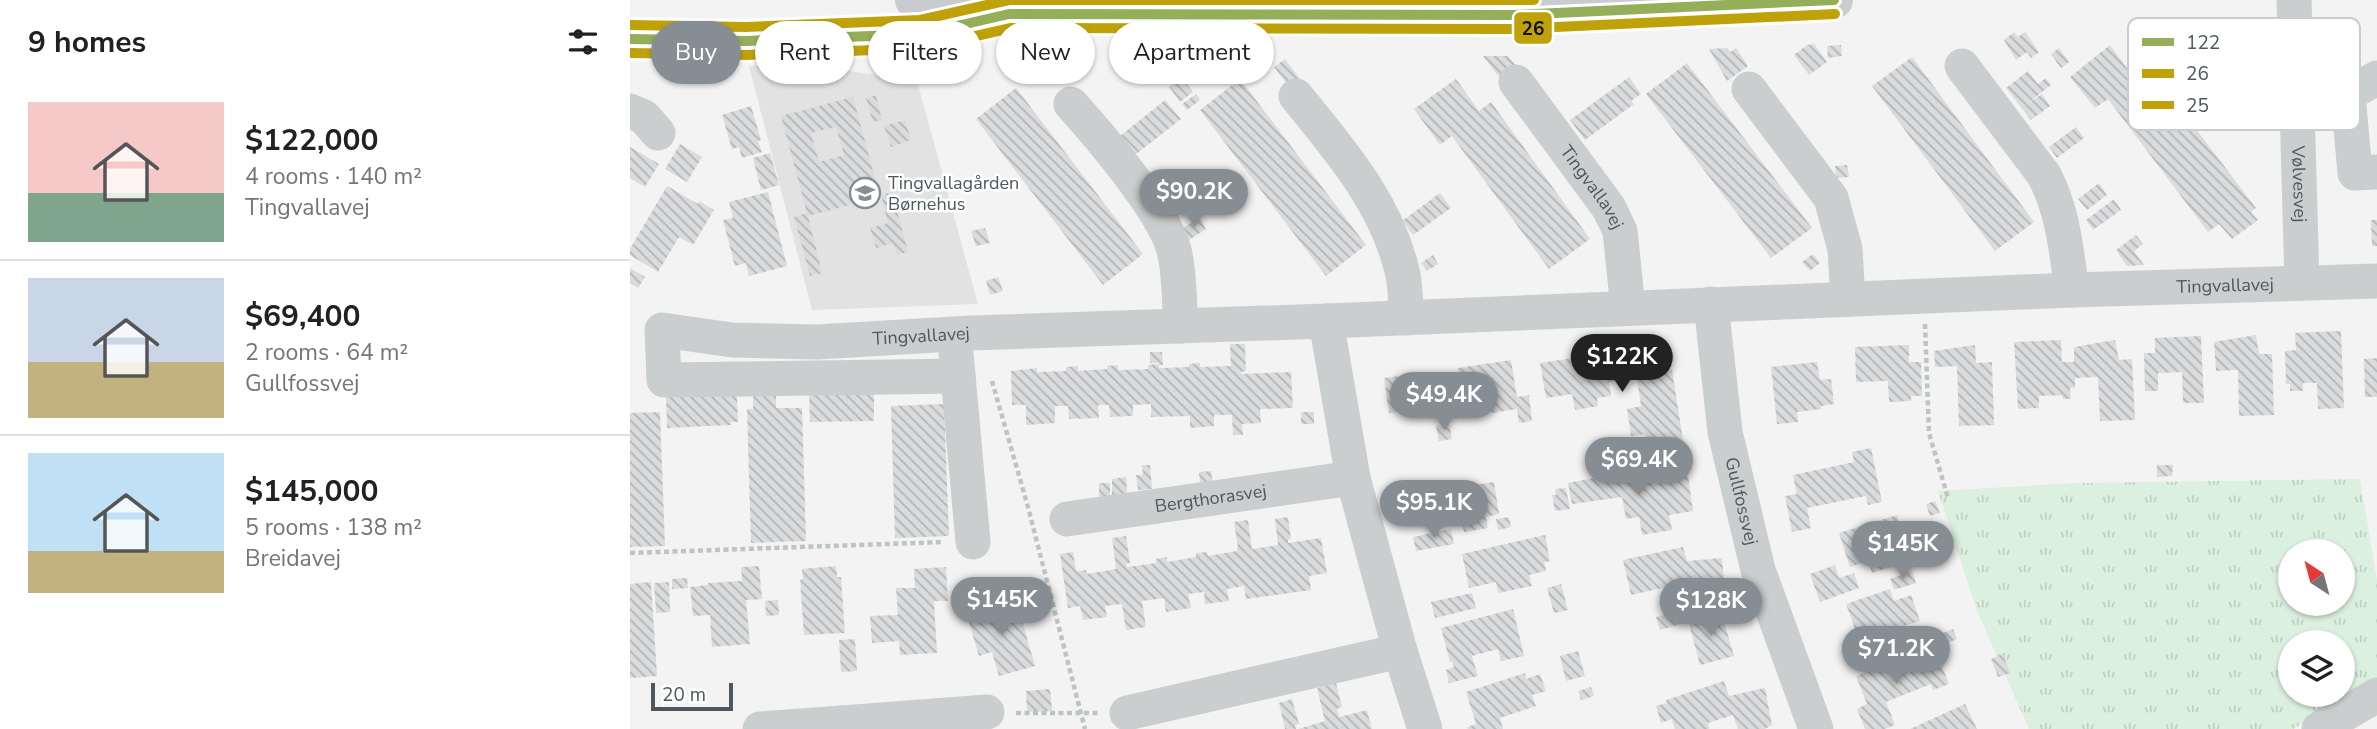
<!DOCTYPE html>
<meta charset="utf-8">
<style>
body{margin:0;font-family:"Nunito Sans",sans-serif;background:#f2f2f2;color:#202124;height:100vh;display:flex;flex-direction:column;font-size:26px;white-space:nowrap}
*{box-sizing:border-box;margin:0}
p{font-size:23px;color:#757577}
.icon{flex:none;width:38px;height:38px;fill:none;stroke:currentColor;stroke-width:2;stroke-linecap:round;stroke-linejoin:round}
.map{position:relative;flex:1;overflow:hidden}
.panel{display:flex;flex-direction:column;background:#fff;width:630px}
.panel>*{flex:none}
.top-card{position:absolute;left:21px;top:21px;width:665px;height:63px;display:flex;gap:14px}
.needle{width:46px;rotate:324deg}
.buttons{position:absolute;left:1648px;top:539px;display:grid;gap:14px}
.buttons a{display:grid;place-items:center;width:77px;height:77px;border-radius:50%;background:#fff;box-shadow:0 2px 5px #0004;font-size:35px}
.scale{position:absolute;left:21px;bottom:18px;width:82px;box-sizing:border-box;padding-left:7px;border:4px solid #4b585f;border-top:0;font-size:19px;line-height:24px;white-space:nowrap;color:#4b585f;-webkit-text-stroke:5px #fff;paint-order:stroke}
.price{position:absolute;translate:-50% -60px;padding:0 16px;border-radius:24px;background:#868e93;color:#fff;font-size:23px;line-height:46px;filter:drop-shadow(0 2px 4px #0008)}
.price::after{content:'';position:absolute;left:50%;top:42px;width:21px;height:16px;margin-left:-10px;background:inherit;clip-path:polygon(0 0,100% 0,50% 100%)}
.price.active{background:#222;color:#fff}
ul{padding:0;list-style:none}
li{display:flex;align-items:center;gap:21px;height:175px;padding:0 28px}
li+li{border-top:2px solid #e0e0e0}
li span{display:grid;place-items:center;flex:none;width:196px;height:140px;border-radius:0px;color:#555}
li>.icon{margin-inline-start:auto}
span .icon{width:84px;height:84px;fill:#fffc;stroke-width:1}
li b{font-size:30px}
h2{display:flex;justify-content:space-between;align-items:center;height:84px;padding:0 28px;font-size:30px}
.chip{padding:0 24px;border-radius:32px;background:#fff;box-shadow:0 2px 5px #0004;font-size:24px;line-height:63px}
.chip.active{background:#868e93;color:#fff}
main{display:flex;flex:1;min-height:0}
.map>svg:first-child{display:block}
</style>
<main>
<section class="panel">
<h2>9 homes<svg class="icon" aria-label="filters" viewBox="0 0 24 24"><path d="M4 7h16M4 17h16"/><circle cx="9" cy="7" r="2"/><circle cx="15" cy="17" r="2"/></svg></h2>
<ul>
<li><span style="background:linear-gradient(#f6c9c9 65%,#7fa58c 0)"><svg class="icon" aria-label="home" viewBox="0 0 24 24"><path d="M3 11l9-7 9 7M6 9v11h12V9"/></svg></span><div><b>$122,000</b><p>4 rooms · 140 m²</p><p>Tingvallavej</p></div></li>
<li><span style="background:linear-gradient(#c9d6e8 60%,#c2b280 0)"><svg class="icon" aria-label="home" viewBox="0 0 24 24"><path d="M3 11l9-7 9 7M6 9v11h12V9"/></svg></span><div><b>$69,400</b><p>2 rooms · 64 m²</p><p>Gullfossvej</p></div></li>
<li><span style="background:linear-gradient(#bfe0f5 70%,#c2b280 0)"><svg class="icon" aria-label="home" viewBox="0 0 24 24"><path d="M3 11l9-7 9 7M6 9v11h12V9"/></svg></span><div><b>$145,000</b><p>5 rooms · 138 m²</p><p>Breidavej</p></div></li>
</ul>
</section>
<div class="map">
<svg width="1747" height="729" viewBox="0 0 1747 729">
<defs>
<pattern id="grass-tufts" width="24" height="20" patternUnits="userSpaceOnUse" patternTransform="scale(1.75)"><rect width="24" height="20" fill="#dbf0df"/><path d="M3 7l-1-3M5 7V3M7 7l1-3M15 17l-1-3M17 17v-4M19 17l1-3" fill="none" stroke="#bdd0c2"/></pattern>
<pattern id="building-back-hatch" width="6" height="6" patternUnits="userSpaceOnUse" patternTransform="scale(1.75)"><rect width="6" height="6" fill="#dadbdc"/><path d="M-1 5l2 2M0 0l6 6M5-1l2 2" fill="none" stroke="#b3b4b6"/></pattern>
</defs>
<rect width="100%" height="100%" fill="#f4f3f3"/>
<!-- education -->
<path fill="#e2e2e3" d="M119 66H184L287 81 348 304 182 310Z"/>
<!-- grass -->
<path fill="url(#grass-tufts)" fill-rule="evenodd" d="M1730 479 1747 580V679L1663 729H1399L1347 611 1308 491 1445 483ZM1661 551H1713V604H1661ZM1661 642H1713V695H1661Z"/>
<!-- building -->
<path fill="url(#building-back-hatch)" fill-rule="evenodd" d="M1384 32 1388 37 1395 32 1409 52 1401 58 1397 52 1386 60 1374 40Z
M1184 44 1197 62 1179 75 1164 55 1177 45Z
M1211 45 1212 56 1198 58 1197 46Z
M1480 45 1503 76 1518 66 1626 208 1621 212 1628 220 1602 239 1589 224 1578 232 1478 99 1465 108 1440 77Z
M1097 48 1100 52 1106 48 1118 66 1097 81 1079 49Z
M1429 48 1439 62 1431 68 1421 54Z
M853 56H878L892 73 876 86Z
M424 57 426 71 413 72 411 59Z
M1282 57 1404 222 1365 251 1242 86Z
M655 59 673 83 662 91 644 67Z
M539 61 563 92 550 102 539 87 545 82 532 67Z
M1057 63 1182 228 1141 258 1016 94Z
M1398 71 1408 84 1416 78 1421 85 1394 106 1412 94 1420 106 1401 120 1376 88Z
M999 77 1011 94 1001 101 1004 104 955 140 940 120Z
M610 79 736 245 696 276 570 110Z
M826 79 849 111 861 102 960 239 919 269 822 136 810 145 784 109Z
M386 88 513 254 473 285 346 119Z
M566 94 570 100 557 110 552 104Z
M246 95 252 120 243 122 236 98Z
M223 97 250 197 178 216 192 273 180 276 164 217 177 213 151 116ZM206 127 214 155 189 162 181 133Z
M535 100 551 119 505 155 490 136Z
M121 106 131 140 128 141 132 152 112 158 109 147 102 149 92 115Z
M275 120 281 140 261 147 254 126Z
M1446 127 1454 138 1427 158 1419 147Z
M50 144 72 157 57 182 35 169Z
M0 147 29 164 15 187 0 178Z
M140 153 149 185 131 190 123 158Z
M1217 165 1219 177 1206 178 1205 166Z
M1469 183 1477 195 1457 210 1448 199Z
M37 186 68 204 69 201 84 210 63 245 49 237 28 272 0 255V249Z
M138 192 157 266 119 276 116 263 105 266 93 220 103 218 99 202Z
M262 192 278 252 267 255 263 243 246 248 240 228 258 223 251 195Z
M810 193 821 208 783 235 772 221Z
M1484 199 1491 210 1463 230 1456 220Z
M570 218 576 229 559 240 552 228Z
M1741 220H1747V246H1742Z
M355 228 360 243 346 246 341 231Z
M1506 235 1513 244 1504 251 1514 265 1497 266 1486 250Z
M1183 254 1190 263 1180 271 1172 262Z
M803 255 808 264 797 271 791 263Z
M0 268 15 277 8 288 0 283Z
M368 277 373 291 360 295 356 281Z
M1711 331 1714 408 1688 409 1687 383H1673V391H1660V384H1656L1655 351 1666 350 1665 333Z
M1626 335 1629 354H1642L1644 415 1609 416 1608 370 1586 371 1584 342Z
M1571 336 1574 403H1553L1552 372 1528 373V391H1515L1514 353H1525V338Z
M989 337 993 363 1018 359 1021 373 1042 370 1055 453 1019 458 1015 434 1001 436 997 409 1011 406 1007 378 979 382 981 396 967 398 968 406 945 410 942 394 916 398 910 363 963 355 966 372 977 371 972 340Z
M1431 340 1432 362H1444V347L1485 340 1489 360 1502 359 1505 420 1470 421 1468 377 1445 378V388H1440L1441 399H1433L1432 395 1409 396V408L1388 409 1384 342Z
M600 344H615L616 371 611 372V374L661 372 663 408 630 409 631 423 612 424 613 435H603L602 415H584V426L560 428V416L521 417V404L503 405V416L480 417 479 405H468L469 418 439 419 438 406H425V423L396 425V405H382L381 371 407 368V372L436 371V367L448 366V371L477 369V366L488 365V370L518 369V365L529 364V368L559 367V364L570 363V367L601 366Z
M1279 345V362H1291L1292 396H1281V401L1259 402 1258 381 1226 382 1225 347Z
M1345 345 1346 363 1362 362 1364 425 1329 426 1327 366 1305 367 1304 351Z
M520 352H532L533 365H529V363H520Z
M1747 358V397H1735L1734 359Z
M881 360 887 397 899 395 902 421 889 423 887 409 862 413 860 398 833 402 828 368Z
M1187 362 1190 380 1201 379 1204 404 1191 406V409L1167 412 1168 422 1147 424 1141 367Z
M801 372 806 407 759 413 754 378Z
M244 387V421L180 422 179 388Z
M36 393 107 396 108 422H101V425L37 428Z
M123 395H146V408H172L176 541 121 543 117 409H123Z
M314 404 319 536 265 538 261 406Z
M30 412 35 546 0 547V413Z
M671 412H684V424H671Z
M819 424 822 439 809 441 806 426Z
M1241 448 1252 502 1238 505 1236 496 1177 508 1181 528 1162 532 1155 496 1167 494 1163 475 1224 462 1222 452Z
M512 465H520L522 489 508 490 506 475H513Z
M1527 465H1543L1542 476 1527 477Z
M581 471 583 485 570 486 569 472Z
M1016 471 1018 483 1058 476 1063 511 1039 515 1042 530 1012 535 1009 517 996 519 992 497 942 504 938 483 995 472 996 474Z
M496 477 498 504 482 506V479Z
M864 482 869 514 856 517 858 528 834 532 832 522 805 527 799 492Z
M469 483H480V499H469Z
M936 488 940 509 925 511 922 495H926L925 489Z
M1305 501 1310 513 1300 516 1296 504Z
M1267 515 1281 561 1242 573 1238 561 1220 567 1209 533Z
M658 517 661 539 658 540V543L691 538 697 573 679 576 681 590 616 599 614 586 597 589 599 601 575 604 574 592 558 594 561 608 536 612 534 598 512 601 516 627 496 630 492 604 475 606 477 617 453 620 450 606 438 608 430 554 443 552 446 571 456 570 457 574 486 569 482 538 496 536 500 563 496 564 497 567 526 563V559L537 557V562L566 557V553L577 552 578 556 607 551 608 547 604 522 618 520 622 549 648 545 645 519Z
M879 517 881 527 868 530 866 519Z
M821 529 824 544 786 551 783 537Z
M915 535 920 561 914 562 916 571 899 575 902 586 868 593 866 582 839 588 832 554Z
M1053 547 1057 561 1092 558 1094 582 1077 583 1079 601 1054 608 1051 593 1061 591 1059 582 1001 595 993 560Z
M1205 565 1209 578 1224 573 1229 588 1190 602 1180 574Z
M129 566 132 599 116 600 120 644 82 647 80 615 63 616 60 587 78 585V583L112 581 111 567Z
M206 566 207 577H211L215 633 174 635 170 580 173 579 172 569Z
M316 567 318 601H304L307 653 270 655 269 641 242 643 240 616 268 615 266 588H285L284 569Z
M1282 571 1286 583 1264 590 1260 579Z
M57 578 58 588 42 589V579Z
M21 582 27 676 0 678V584Z
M39 582 40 612 26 613 24 583Z
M931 584 938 610 924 613 917 588Z
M1260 589 1264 601 1281 595 1290 621 1273 626 1275 633 1251 641 1248 630 1228 637 1216 604Z
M842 593 846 608 805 618 801 602Z
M352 594 356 605 344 609 340 598Z
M148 600 149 615 136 616 135 601Z
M386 600 405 666 369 676 362 652 349 656 337 616 351 612V609Z
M883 609 894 656 871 661 868 649 842 656 848 676 819 683 816 670 824 667 822 661 820 662 811 628Z
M1052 610 1055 623 1030 630 1026 617Z
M1091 611 1104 656 1070 665 1058 620Z
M1323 629 1327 639 1312 645 1308 635Z
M225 639 227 671 211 672 209 640Z
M1289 650 1291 656 1299 653 1303 664 1310 661 1319 684 1303 690 1301 684 1256 702 1265 725 1255 729H1235L1227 709 1237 704 1226 676Z
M948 651 955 676 936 681 930 656Z
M1373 654 1380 673 1368 677 1361 659Z
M895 673 896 679 910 674 916 691 902 695 906 706 870 718 873 729H838L837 727 846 724 836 692Z
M1094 681 1099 696 1135 688 1142 725 1135 729H1108L1103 715 1078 723 1079 729H1045L1042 719 1031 723 1026 706 1037 703 1036 700Z
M706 683 712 707 707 709 709 717 737 710 742 729H668L695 721 687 688Z
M961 687 964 696 951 700 948 691Z
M420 689 422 711 397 712 396 691Z
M662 699 669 724 665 725 666 729H655L649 703Z
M1335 704 1347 729H1280Z"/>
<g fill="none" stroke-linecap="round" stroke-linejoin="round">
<!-- path -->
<path stroke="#bbc5c1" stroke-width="4.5" stroke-dasharray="5 3.5" stroke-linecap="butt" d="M1295 324 1299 433 1318 498
M362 381 398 507 455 729
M0 553 314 542
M386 713H468"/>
<!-- minor -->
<g stroke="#cbcece" stroke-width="35">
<path id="s1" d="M1664 0 1672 283"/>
<path d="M1332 66 1414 175C1433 211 1436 249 1442 290"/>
<path id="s2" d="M886 82 979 208 990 231 998 308"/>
<path d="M1119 89 1201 198 1215 249 1218 299"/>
<path d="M1694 92 1718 94 1747 78"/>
<path d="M1718 94 1725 173 1747 172"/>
<path d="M666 96C710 150 758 205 773 275 776 289 775 304 777 318"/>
<path d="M441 104C470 136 533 210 544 250 550 274 549 301 551 326"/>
<path d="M0 111 14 117 28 133"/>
<path id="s3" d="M1081 304 1095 432 1128 570 1186 729"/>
<path d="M696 321 723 478 770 651 795 729"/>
<path d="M326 353 343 542"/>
<path id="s4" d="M328 376 34 380 32 330 102 340 187 342 341 333 696 321 1442 290 1747 281"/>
<path id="s5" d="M437 519 723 478"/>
<path d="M497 713 770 651"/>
<path d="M212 723 357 712"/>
<path d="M130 729 212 723 215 729"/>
<path d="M1689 729 1747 695"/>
</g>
<!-- major -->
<path stroke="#c9ccce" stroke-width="38" d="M284 0 379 14 883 15 1204 0
M0 39 116 41 292 34 359 19"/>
<!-- bus-1 casing -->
<g stroke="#fff" stroke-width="16">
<path id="bus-1" d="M0 39 116 41 292 34 379 14 883 15 1204 0"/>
</g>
<!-- bus-2 casing -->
<g stroke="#fff" stroke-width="16">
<path id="bus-2" d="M0 53 117 55 293 48 381 28 883 29 1205 14"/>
</g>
<!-- bus-3 casing -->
<g stroke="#fff" stroke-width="16">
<path id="bus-3" d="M0 25 116 27 290 20 379 0H904"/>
</g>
<!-- bus-1 -->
<use href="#bus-1" stroke="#94ae59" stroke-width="10"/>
<!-- bus-2 -->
<use href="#bus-2" stroke="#bfa20a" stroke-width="10"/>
<!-- bus-3 -->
<use href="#bus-3" stroke="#bfa20a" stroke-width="10"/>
</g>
<!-- icons -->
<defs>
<g id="school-ring" transform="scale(1.575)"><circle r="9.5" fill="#fff" stroke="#868e93" stroke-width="1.5"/><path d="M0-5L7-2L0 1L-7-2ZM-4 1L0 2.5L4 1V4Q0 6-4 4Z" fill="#868e93"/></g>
</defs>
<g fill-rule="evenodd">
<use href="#school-ring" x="235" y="193"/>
</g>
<g text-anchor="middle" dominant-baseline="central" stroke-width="5" stroke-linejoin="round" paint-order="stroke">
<!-- poi labels -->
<g font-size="18" fill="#4b585f" stroke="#fff" text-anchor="start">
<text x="258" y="183">Tingvallagården<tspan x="258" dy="21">Børnehus</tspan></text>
</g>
<!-- street labels -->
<g font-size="18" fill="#4b585f" stroke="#fff">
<text stroke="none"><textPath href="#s1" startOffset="184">Vølvesvej</textPath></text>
<text stroke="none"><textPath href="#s2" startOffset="130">Tingvallavej</textPath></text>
<text stroke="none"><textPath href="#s4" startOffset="1909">Tingvallavej</textPath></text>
<text stroke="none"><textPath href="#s4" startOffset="604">Tingvallavej</textPath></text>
<text stroke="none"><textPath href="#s5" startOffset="145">Bergthorasvej</textPath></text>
<text stroke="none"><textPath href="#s3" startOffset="200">Gullfossvej</textPath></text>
</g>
</g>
<!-- legend -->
<rect x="1498" y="18" width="232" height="112" rx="10" fill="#fff" stroke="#c9cdcf" stroke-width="2"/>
<rect x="1512" y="38" width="32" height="8" fill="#94ae59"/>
<rect x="1512" y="69" width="32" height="9" fill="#bfa20a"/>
<rect x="1512" y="101" width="32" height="8" fill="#bfa20a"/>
<g font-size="19" fill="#4b585f">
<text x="1556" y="49">122</text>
<text x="1556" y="80">26</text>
<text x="1556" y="112">25</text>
</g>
<rect stroke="#fff" stroke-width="2.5" x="883" y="11" width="40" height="34" rx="7" fill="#bfa20a"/>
<g font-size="19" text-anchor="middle" font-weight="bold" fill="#111">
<text x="903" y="35">26</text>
</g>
</svg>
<div class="buttons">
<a><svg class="needle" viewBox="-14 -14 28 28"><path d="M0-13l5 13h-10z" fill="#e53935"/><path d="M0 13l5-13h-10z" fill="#757577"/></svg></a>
<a><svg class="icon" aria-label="layers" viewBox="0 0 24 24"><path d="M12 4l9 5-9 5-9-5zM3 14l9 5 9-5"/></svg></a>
</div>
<div class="scale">20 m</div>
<b class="price" style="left:564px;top:229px">$90.2K</b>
<b class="price active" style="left:992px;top:394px">$122K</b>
<b class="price" style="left:814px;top:432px">$49.4K</b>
<b class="price" style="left:1009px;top:497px">$69.4K</b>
<b class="price" style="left:804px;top:540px">$95.1K</b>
<b class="price" style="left:1273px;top:581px">$145K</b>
<b class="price" style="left:372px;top:637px">$145K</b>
<b class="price" style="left:1081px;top:638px">$128K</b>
<b class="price" style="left:1266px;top:686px">$71.2K</b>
<div class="top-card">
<a class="chip active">Buy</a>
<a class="chip">Rent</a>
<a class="chip">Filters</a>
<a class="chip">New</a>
<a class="chip">Apartment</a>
</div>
</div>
</main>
